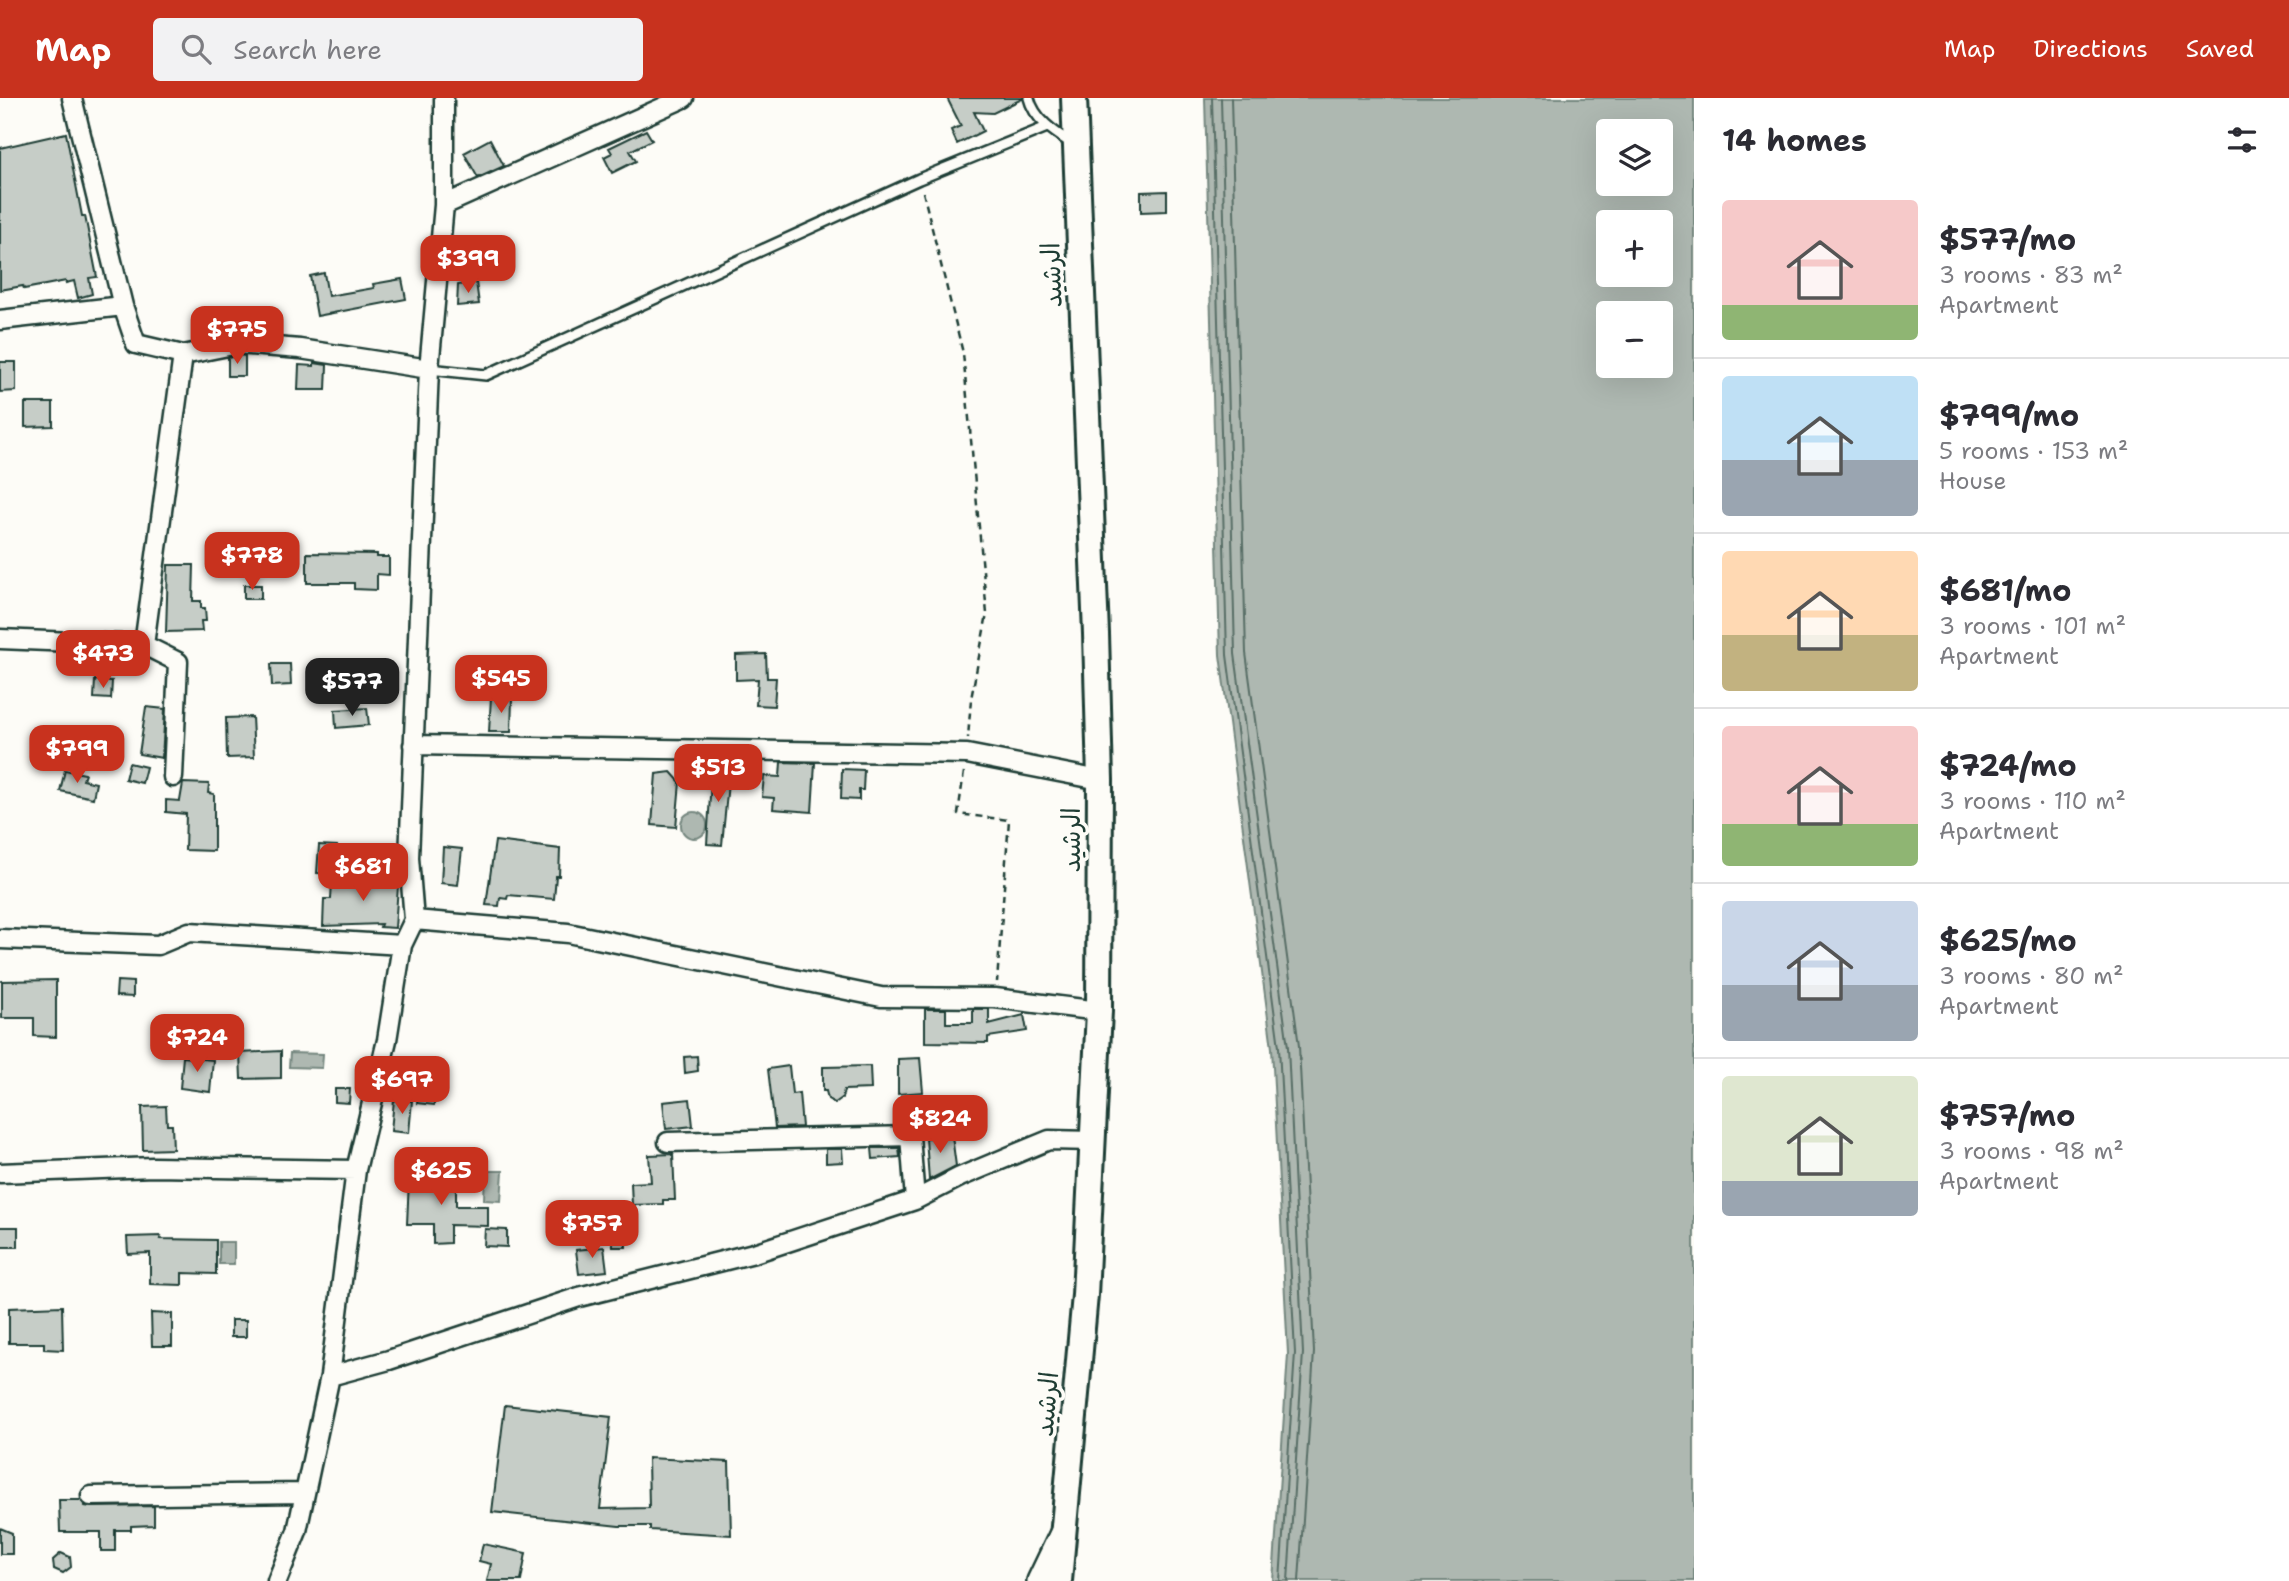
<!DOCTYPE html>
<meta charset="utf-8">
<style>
body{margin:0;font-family:"Shantell Sans","Playpen Sans Arabic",sans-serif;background:#f2f2f3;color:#2b2b33;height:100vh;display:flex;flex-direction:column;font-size:26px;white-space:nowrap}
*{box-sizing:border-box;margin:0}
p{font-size:23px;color:#7c7c81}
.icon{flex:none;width:38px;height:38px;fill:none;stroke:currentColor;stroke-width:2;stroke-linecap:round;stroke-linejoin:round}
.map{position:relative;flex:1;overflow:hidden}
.panel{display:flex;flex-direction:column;background:#fff;width:595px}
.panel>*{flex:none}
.buttons{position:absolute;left:1596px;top:21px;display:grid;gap:14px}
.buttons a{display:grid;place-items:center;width:77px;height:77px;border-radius:7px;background:#fff;box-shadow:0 7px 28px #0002;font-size:35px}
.price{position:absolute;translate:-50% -60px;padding:0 16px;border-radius:14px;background:#c8321e;color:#fff;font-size:23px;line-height:46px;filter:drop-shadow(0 2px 4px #0008)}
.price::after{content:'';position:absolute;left:50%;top:42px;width:21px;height:16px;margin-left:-10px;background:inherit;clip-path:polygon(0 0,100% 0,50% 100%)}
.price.on{background:#222;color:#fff}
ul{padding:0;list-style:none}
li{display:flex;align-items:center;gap:21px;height:175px;padding:0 28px}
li+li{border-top:2px solid #e1e1e2}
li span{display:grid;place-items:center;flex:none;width:196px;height:140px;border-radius:7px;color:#555}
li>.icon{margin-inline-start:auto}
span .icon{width:84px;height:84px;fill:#fffc;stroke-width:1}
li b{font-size:30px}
h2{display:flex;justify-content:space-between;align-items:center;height:84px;padding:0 28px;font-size:30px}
header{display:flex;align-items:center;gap:42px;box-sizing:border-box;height:98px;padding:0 35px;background:#c8321e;color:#fff}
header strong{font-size:33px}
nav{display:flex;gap:38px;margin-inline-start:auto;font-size:24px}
.search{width:490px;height:63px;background:#f2f2f3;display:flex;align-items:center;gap:18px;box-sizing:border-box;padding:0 24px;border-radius:7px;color:#7c7c81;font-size:26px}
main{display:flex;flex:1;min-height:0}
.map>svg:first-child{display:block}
</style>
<header>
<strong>Map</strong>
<div class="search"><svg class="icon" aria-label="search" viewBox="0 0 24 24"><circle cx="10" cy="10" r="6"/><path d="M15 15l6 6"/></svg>Search here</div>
<nav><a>Map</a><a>Directions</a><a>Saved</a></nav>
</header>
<main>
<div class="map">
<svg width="1694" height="1483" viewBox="0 0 1694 1483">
<rect width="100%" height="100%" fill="#fdfcf7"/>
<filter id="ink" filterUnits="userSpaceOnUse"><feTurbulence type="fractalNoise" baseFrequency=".0143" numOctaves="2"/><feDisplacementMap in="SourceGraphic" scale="14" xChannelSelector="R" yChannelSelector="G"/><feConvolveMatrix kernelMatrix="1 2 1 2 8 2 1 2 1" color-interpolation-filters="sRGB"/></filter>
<g filter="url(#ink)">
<!-- water -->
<path fill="#aeb8b1" stroke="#75877f" stroke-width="2" fill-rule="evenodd" d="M1205 0H1694V1483H1273L1288 1256 1272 950 1220 557ZM1608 33H1661V86H1608ZM1608 124H1661V177H1608ZM1608 215H1661V268H1608Z
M681 727a13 13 0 1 1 26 0a13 13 0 1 1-26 0Z
M290 955 323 956 322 970 289 969Z
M485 1073H503L501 1103 484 1102Z
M219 1144H234V1166H219Z"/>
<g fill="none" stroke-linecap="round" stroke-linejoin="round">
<!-- shore -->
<path stroke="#586e66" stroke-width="2" d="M1212 0 1227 557 1279 949 1295 1255 1280 1483
M1221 0 1235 556 1288 949 1303 1255 1288 1483
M1231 0 1246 555 1299 948 1314 1254 1299 1483"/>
</g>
<!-- building -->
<path fill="#c6cdc7" stroke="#1f3d34" stroke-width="2" d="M947 0H1022V1L993 15 974 14 983 33 957 46 951 32 961 28Z
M646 32 652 42 630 53 636 63 612 75 604 59 612 55 609 50Z
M66 35 82 118H85L97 179 89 180 92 196 78 200 74 183 66 185V183L24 191 23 188 0 192V50Z
M490 41 504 68 478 80 464 55Z
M1167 93V113L1141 114V94Z
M324 175 328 198 374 190 373 186 402 181 406 201 317 218 310 178Z
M476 184 479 206 457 208 458 187Z
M239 257 245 258V278H228V260Z
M0 264H16V293L0 294Z
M314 265 327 267 326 292H298L299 267 314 268Z
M25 305H53V328L25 329Z
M307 455 377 456V459H389V477L377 476V492L354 491V485H307Z
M168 467H194L193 503H201V510H205L206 523H201L202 533 166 534Z
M244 487H261V501H244Z
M766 556 767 580H776L774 608 756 607 758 581 736 582V557Z
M271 566H290L291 587 272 588Z
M95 582 112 583 111 601 94 600Z
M491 599 512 600 511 634H489Z
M146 609 165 611 162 660 139 656Z
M367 610 369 627 336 630 335 612Z
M252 619 254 659 227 660 226 620Z
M717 663 730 664 722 747 707 746 711 682H715Z
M781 664 815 665 812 714 773 711 774 700 762 699 764 678 780 679Z
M129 665 146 669 142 685 125 681Z
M842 671 864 672 863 692H859V702L841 701Z
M65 672 85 676 83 682 96 685 93 700 60 693Z
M671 674 680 684 676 729 652 727 656 676Z
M183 685 209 686 208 695 214 696V753L185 752 186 716 166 714V702L180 703Z
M495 743 560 751 559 778H556L554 801 508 797 507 801 500 800 499 808 486 807Z
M319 747 337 748 335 776 317 775Z
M443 749 462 751 458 787 441 785Z
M386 774H399L395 830 380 829 381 826 323 828 324 801H331L332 784 386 785Z
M56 882V939L34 938V920H2V883Z
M117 883 133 884V899L116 898Z
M925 911H946V925H973V911H989V926L1024 917 1027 933 988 939V945L925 944Z
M281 953V980L241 981 240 955Z
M697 958 698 973 685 975 684 959Z
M183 959 213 962 210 994 180 990Z
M920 960 923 994 898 996V961Z
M789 968 792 996 799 995 802 1029 775 1030 768 971Z
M870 968 871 991 844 992 842 1000 835 1005 828 1001 826 993H823V969Z
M419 984 436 986 434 1007 417 1005Z
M335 991H350L349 1005 335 1004Z
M690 1001 693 1028 666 1031 663 1004Z
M394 1002 412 1003 409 1035 391 1033Z
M166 1008 167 1027H172L173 1051 143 1052 142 1009Z
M952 1038 956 1068 929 1082 926 1040Z
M872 1050H899L900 1059 873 1061Z
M826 1051H842L843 1064 826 1065Z
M673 1056 675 1102H663V1106L632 1107 631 1085 651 1084 649 1057Z
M430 1075 456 1076V1108H488V1128L450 1127V1145L433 1146V1126H407L409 1082H429Z
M612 1124H625L626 1149H613Z
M0 1129H18V1149H0Z
M485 1131 507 1132V1149L484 1148Z
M161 1138 160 1141 216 1142V1176L182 1175V1187L150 1186V1155L128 1156 127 1139Z
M604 1149 607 1173 579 1176 576 1152Z
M62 1208 63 1252 44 1251V1245H9V1210Z
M151 1215 172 1216V1248H152Z
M231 1222H246V1239H231Z
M505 1307 611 1319 600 1411 649 1410 648 1360 729 1364 731 1437 650 1432V1428H619L492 1414Z
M59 1402H81L85 1408 91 1409 154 1408V1427L131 1428V1432H115V1453H101V1434H60Z
M0 1430 12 1435V1456H0Z
M483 1446 526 1455 521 1483H487L491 1466 479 1463Z
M61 1455 70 1459 71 1469 63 1475 54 1471 53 1462Z"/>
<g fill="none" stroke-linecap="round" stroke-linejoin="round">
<!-- service casing -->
<g stroke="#1f3d34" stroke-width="14">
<path id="service" d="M1029 0C1034 21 1054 34 1071 45
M429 271 486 277 919 81 1047 29"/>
</g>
<!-- minor casing -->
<g stroke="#1f3d34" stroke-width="23">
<path id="minor" d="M72 0 123 208 136 246 183 257 238 246 300 251 429 271
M444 107 684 0
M0 222 123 208
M0 541 144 547
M413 647 967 656 1100 682
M173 679 178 564 144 547 183 257
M414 822 568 835 881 899 995 900 1099 913
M0 841 158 847 189 834 402 847
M668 1044 910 1038 915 1102
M0 1075 153 1069 356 1072
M330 1278 389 1262 579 1199 754 1155 915 1102 960 1079 1049 1042 1093 1043
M91 1398 305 1395
M277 1483 297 1433 330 1278 356 1072 387 942 402 847 414 822 409 760 429 271 444 107V0"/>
</g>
<!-- tertiary casing -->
<g stroke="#1f3d34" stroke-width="28">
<path id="tertiary" d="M1039 1483 1062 1435"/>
</g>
<!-- secondary casing -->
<g stroke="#1f3d34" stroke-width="30">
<path id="secondary" d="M1059 1483 1085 1197 1099 913 1100 682 1096 536 1074 0"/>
</g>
<!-- path -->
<path stroke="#1f3d34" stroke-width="2.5" stroke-dasharray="7 5" stroke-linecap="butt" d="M923 94 963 255 987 516 971 601 968 640
M964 674 958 716 1009 722 997 884"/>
<!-- service -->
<use href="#service" stroke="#fdfcf7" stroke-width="9"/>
<!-- minor -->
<use href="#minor" stroke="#fdfcf7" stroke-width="18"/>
<!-- tertiary -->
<use href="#tertiary" stroke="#fdfcf7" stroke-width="23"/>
<!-- secondary -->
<use href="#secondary" stroke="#fdfcf7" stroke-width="24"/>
</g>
</g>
<g text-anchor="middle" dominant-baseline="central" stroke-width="7" stroke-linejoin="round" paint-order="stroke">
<!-- street labels -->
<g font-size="26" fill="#1f3d34" stroke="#fdfcf7">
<text transform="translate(1051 177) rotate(-92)">الرشيد</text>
<text transform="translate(1070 742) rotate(-90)">الرشيد</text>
<text transform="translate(1046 1306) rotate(-85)">الرشيد</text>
</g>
</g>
</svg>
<div class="buttons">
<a><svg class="icon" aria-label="layers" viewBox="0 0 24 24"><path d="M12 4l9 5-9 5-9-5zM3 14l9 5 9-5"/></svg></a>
<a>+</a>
<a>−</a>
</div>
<b class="price" style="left:468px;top:197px">$399</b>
<b class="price" style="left:237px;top:268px">$775</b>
<b class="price" style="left:252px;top:494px">$778</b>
<b class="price" style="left:103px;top:592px">$473</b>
<b class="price" style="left:501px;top:617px">$545</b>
<b class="price on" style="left:352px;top:620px">$577</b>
<b class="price" style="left:77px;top:687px">$799</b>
<b class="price" style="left:718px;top:706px">$513</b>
<b class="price" style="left:363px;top:805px">$681</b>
<b class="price" style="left:197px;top:976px">$724</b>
<b class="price" style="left:402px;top:1018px">$697</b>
<b class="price" style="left:940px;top:1057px">$824</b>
<b class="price" style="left:441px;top:1109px">$625</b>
<b class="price" style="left:592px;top:1162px">$757</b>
</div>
<section class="panel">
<h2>14 homes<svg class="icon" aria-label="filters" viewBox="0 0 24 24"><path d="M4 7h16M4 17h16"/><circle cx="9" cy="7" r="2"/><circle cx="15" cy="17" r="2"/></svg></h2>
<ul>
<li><span style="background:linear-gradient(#f6c9c9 75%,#8fb573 0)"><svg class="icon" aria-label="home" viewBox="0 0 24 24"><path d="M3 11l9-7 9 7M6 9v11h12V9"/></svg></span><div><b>$577/mo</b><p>3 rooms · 83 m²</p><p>Apartment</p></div></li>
<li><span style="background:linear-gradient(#bfe0f5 60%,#9aa5b1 0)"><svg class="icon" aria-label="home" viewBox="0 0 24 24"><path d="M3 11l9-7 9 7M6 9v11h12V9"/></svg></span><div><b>$799/mo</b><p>5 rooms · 153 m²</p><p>House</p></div></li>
<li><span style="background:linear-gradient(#ffd9b3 60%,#c2b280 0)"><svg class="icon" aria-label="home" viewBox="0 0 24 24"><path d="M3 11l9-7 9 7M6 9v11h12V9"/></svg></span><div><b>$681/mo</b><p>3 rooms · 101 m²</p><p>Apartment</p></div></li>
<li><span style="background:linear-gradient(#f6c9c9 70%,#8fb573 0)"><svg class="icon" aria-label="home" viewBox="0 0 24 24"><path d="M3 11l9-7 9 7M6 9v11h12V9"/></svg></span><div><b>$724/mo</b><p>3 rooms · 110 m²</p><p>Apartment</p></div></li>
<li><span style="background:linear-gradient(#c9d6e8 60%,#9aa5b1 0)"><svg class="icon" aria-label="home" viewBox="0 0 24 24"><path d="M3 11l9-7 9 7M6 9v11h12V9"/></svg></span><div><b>$625/mo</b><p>3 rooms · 80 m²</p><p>Apartment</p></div></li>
<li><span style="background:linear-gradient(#dfe7d0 75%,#9aa5b1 0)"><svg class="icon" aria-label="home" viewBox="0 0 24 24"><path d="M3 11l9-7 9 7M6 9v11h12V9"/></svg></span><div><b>$757/mo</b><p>3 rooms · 98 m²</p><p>Apartment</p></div></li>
</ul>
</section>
</main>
